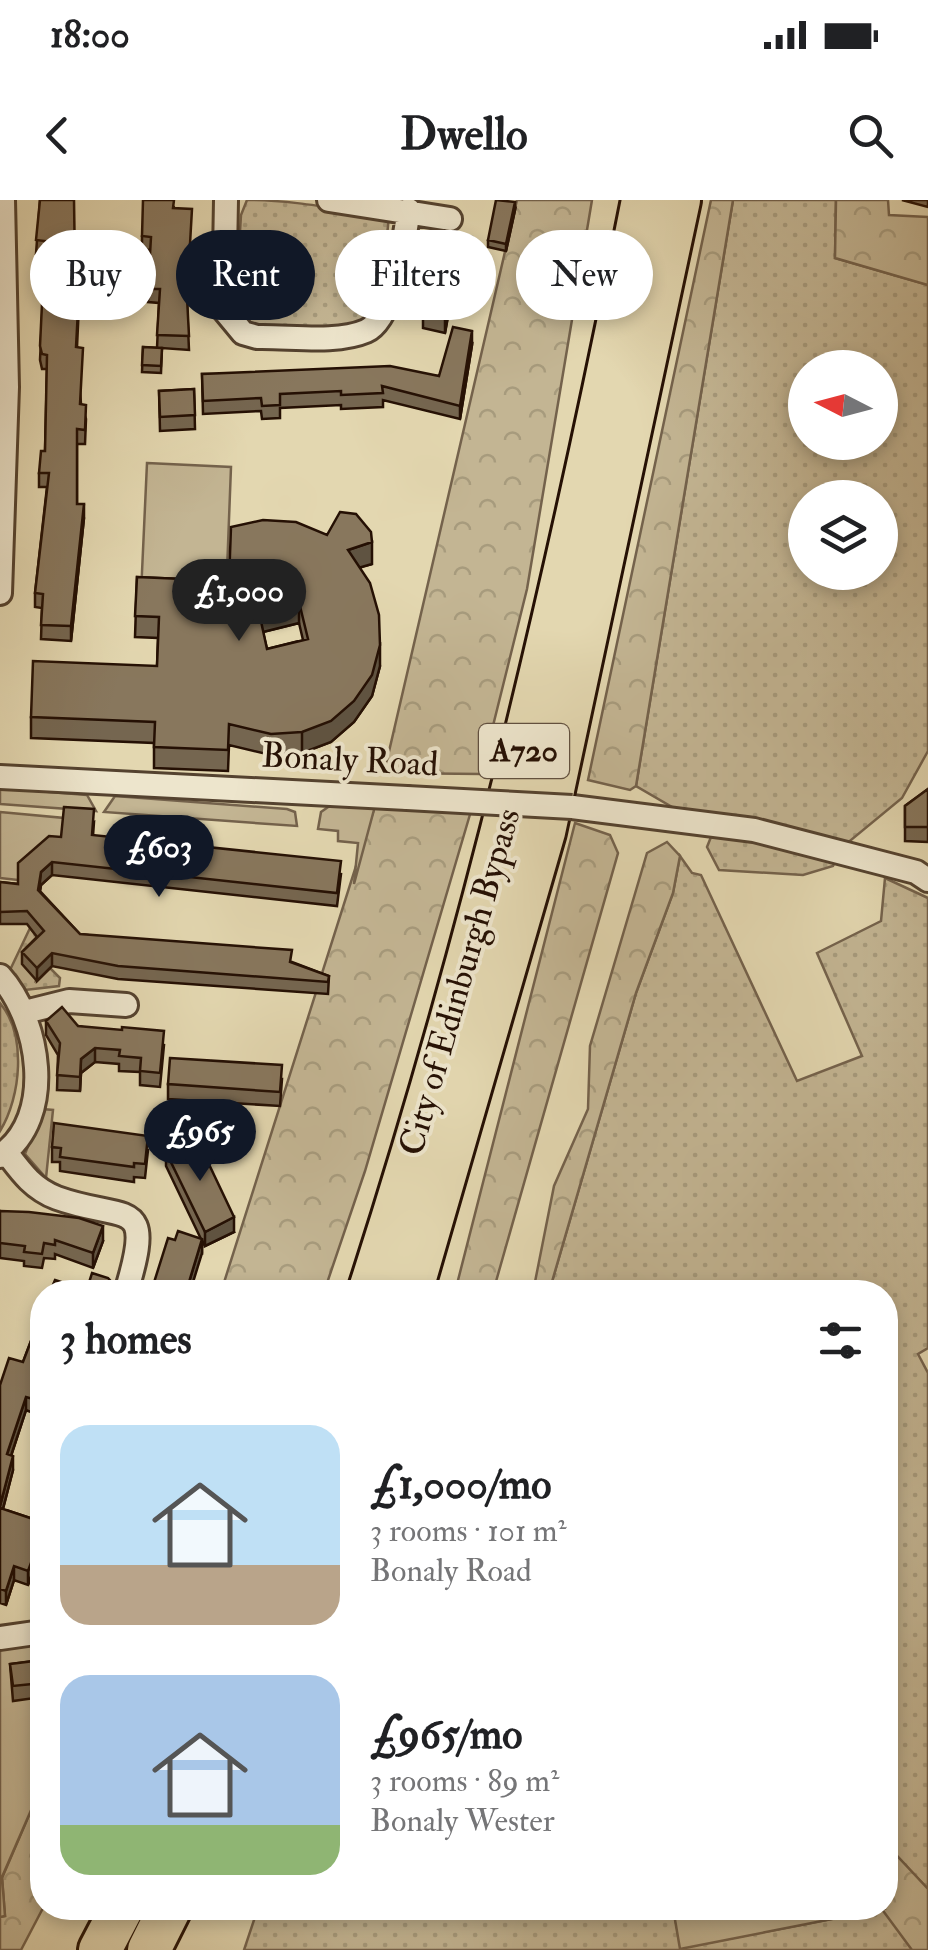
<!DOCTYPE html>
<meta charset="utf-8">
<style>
body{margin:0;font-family:"IM FELL Double Pica",serif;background:#f2f2f2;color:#202124;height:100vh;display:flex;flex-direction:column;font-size:38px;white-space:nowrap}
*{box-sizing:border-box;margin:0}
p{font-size:32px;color:#757577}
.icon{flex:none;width:55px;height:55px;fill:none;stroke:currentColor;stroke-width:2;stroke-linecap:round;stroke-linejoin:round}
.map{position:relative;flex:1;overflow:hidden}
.sheet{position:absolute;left:30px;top:1080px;width:868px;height:640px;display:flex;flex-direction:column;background:#fff;border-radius:40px;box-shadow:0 5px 15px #0003}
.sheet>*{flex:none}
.guide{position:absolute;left:30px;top:30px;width:870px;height:90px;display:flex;gap:20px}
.needle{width:65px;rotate:276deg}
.buttons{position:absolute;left:788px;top:150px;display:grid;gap:20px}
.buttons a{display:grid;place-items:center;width:110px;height:110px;border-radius:50%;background:#fff;box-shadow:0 5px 15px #0003;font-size:50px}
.price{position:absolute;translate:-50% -85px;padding:0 22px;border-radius:35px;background:#111827;color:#fff;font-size:32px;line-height:65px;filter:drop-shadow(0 2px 5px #0008)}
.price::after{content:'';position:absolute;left:50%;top:60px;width:30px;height:22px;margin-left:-15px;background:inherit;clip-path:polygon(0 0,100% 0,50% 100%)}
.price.on{background:#222;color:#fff}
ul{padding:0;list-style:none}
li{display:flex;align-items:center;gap:30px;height:250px;padding:0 30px}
li span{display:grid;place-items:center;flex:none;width:280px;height:200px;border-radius:30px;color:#555}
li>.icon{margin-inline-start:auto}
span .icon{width:120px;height:120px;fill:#fffc;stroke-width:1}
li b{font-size:42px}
h2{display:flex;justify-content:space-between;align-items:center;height:120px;padding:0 30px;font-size:42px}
.tag{padding:0 35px;border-radius:45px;background:#fff;box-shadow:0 5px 15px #0003;font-size:35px;line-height:90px}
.tag.on{background:#111827;color:#fff}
.status{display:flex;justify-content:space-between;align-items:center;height:70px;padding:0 50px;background:#fff;direction:ltr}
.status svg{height:28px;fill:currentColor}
header{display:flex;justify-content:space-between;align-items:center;height:130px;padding:0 30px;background:#fff;font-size:45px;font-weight:800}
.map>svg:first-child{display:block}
</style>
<div class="status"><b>18:00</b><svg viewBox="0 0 49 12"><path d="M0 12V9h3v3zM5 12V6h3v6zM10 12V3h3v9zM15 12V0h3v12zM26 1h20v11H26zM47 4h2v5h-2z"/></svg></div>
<header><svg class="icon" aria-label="back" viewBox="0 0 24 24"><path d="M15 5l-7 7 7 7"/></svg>Dwello<svg class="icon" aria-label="search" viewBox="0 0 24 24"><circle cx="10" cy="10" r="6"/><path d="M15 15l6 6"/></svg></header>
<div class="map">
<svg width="928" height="1750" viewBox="0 0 928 1750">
<defs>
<pattern id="grass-dots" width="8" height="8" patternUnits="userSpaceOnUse" patternTransform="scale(2.5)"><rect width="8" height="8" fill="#c3b593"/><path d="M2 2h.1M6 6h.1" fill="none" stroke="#a79b7d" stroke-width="1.8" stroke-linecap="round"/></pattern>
<pattern id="forest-crowns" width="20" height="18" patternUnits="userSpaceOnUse" patternTransform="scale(2.5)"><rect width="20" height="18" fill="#c3b593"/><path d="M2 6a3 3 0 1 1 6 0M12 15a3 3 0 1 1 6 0" fill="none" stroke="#a79b7d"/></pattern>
</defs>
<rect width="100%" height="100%" fill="#e3d7b0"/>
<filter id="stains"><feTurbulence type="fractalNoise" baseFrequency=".002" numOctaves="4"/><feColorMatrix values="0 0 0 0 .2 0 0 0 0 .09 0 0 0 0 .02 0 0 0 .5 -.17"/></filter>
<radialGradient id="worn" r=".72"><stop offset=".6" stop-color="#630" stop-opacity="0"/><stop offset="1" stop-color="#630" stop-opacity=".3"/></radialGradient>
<!-- grass -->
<path fill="url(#grass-dots)" stroke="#74624c" stroke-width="2.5" fill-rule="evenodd" d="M247 0C295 0 341 10 389 16L381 95 376 111 360 126 257 130 235 112 241 15Z
M733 0H836L835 58 928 85V551L902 598 845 645 679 611 636 586ZM805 168H880V242H805ZM805 298H880V372H805Z
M734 635 837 658 833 666 803 675 719 670 707 647 711 637Z
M680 656 692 673 701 675 797 881 862 856 817 753 881 721 885 678 928 698V1148L918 1154 928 1173V1689L885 1643V1092H549L636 793 673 693Z
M30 728 43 744 36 780 50 768 60 778 59 786 25 790 10 770Z
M0 803C27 835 21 897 0 931Z
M258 1708H673L681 1748 883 1709 914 1750H244Z"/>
<!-- forest -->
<path fill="url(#forest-crowns)" stroke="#74624c" stroke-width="2.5" d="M517 0H592L527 389 481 574 384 573Z
M711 0H733L636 586 630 590 588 580Z
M836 0H888L889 15 928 17V85L835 58Z
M375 606 471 611 365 971 324 1092H221Z
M575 623 610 635 618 653 493 1092H455Z
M667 642 680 656 673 693 636 793 549 1092H533L554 986 588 909 590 846 647 653Z
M42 1585 43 1708 21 1750H0V1717L5 1716 2 1678Z
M885 1643 928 1689V1750H912L881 1708H885Z"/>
<!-- green -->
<path fill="#c3b593" stroke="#74624c" stroke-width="2.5" d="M147 263 231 267 226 397 141 394Z
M0 588 87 595 96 611 0 604Z
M115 596 287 609 295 612 297 626 104 612Z
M331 605 375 606 354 684 358 643 338 641V631L318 629 321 612Z
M0 612 64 618 61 650 18 680 0 678Z
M42 909 53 910 46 978 25 954Z
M42 1444V1585L2 1677 5 1716 0 1717V1450Z
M673 1708H881L883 1709 680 1749Z"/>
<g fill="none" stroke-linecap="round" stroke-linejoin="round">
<!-- street casing -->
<g stroke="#54422f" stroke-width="28">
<path id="street" d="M226 0 224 110 243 133 257 137C289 136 336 144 366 131 394 119 404 38 409 10
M329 0 450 19
M0 393 7 187 3 0
M0 577 407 598
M572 607 754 630 916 672 928 680
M0 776C39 819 57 917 0 956
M25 812 69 801 126 805
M6 952C21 972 33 989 57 998 126 1023 156 994 126 1092
M0 1438 42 1432"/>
</g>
<!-- highway casing -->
<g stroke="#251004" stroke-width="48">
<path id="highway" d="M369 1092C485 734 570 369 643 0
M411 1092 544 632 679 0
M100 1750 122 1708
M149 1750 170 1708"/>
</g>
<!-- street -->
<use href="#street" stroke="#ede5cc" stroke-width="22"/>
<!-- highway -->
<use href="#highway" stroke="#e3d7b0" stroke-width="42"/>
<!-- street-bridge casing -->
<g stroke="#54422f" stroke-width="28" stroke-linecap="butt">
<path id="street-bridge" d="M407 598 572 607"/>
</g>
<!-- street-bridge -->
<use href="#street-bridge" stroke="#ede5cc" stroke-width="22"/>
</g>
<!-- wall -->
<path fill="#756650" stroke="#251004" stroke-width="2.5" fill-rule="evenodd" d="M40 0 75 66 85 81 84 105H79L77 147 81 204 86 219 85 244H77V304L84 318 71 441 41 439 42 408 35 407V393L47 287H39V273L45 251 47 169H42L40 160 45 55 36 54Z
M902 0H928V7Z
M174 8 187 104 189 150 162 148 161 173 142 172 143 147 157 148 159 103 148 102 151 50 142 49V36Z
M515 10 506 51 488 47V40Z
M472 51 464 92 452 90 445 133 423 128V115L437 80V72Z
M472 145 460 219 383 200V207L341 209V205L280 208V218L262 219 261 211 203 214 202 174 439 176Z
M194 189 195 229 160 231 159 191Z
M372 364 360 367 380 466 372 496 354 522 331 542 302 553 271 555 229 545 228 571 154 568V543L31 538V517L157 466 158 438 135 437 137 377 229 381ZM299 423 303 440 267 449 263 432Z
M928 589V642L905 641V606Z
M94 622 93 636 341 674 337 706 52 675 41 685 40 691 80 734 292 762 329 776 328 794 118 779 52 766 37 781 22 764V752L37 737 27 724H0V682L18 684 61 637Z
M46 821 78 826 164 845 160 887 140 885V872L119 871V864L95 862 81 873 80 891 57 890 58 855 46 835Z
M282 879 280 906 168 899V884Z
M52 947 148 950 145 978 134 977V982L60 971V962H52Z
M166 952 234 1032 205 1046 202 1040V1053L175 1040 201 1039 166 966Z
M0 1011 103 1041 93 1068 55 1054V1059L44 1058 42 1068 24 1066V1061L0 1058Z
M42 1112 33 1213 26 1210 11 1256 13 1270 3 1309 42 1322V1359L38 1357 28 1385 14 1380 6 1405 0 1403V1185L23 1162Z
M42 1438V1497L13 1501 10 1464 33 1461 32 1439Z"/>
<!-- shaded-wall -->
<path fill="#5f5341" stroke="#251004" stroke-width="2.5" d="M515 2V10L506 51V44Z
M472 37V51L464 92V78Z
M452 83V96L445 133V119Z
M472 131V145L460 219V206Z
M84 304V318L71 441V426Z
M372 342V364L348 371V350Z
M299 402V423L259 433V412Z
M380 445V466L372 496 354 522 331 542 302 553V532Z
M52 662V675L41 685 38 702 41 672Z
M52 753V766L37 781V768Z
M95 848V862L81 873 80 891 81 859Z
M234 1017V1032L205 1046V1032Z
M103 1026V1041L93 1068V1053Z
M202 1039V1053L190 1092H186Z
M42 1171V1185L33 1213V1199Z
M26 1197V1210L7 1268V1254Z
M13 1256V1270L0 1320V1306Z
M38 1344V1357L28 1385V1371Z
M14 1366V1380L6 1405V1391Z
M757 1708H778L757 1718Z"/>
<!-- building -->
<path fill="#88775d" stroke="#251004" stroke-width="2.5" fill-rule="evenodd" d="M40 0H74L75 66 85 67 84 91H79L76 147 83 148 80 204 86 205 85 230 77 229V304H84L71 426 41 425 43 394 35 393 49 273H39L41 251H45L47 155 42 154 40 146 45 41 36 40Z
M143 0H174L173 8 192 9 187 97 189 136 157 135 160 89H148L151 37 142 36Z
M496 0 515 2 506 44 488 40Z
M445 31 472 37 464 78 437 72Z
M430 79 452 83 445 119 423 115Z
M453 127 472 131 460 206 382 186 383 193 341 195V191L280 194V205L262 206 261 198 203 201 202 174 390 166 439 176Z
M143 147 162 148 161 166 142 165Z
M194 189 195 215 160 217 159 191Z
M340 312 356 314 371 332 372 342 348 350 370 383 379 415 380 445 372 475 354 501 331 521 302 532 271 534 229 524 228 550 154 547 155 522 31 517 33 461 157 466 159 417 135 416 137 377 229 381 231 327 263 320 296 322 327 335ZM299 402 308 439 267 449 259 412Z
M928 589V627H905V606Z
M64 607 94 609 92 635 341 661 337 693 52 662 41 672 38 690 80 734 292 750 290 762 329 776 328 782 118 766 52 753 37 768 22 752 44 731 27 711 0 712V682L18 684V663L49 636 61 637Z
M62 807 78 826 122 830V827L164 831 160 873 140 871 141 858 119 856 120 850 95 848 81 859 80 877 57 875 60 843 46 821Z
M170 858 282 865 280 892 168 884Z
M54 923 148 936 145 964 134 963V967L60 957 61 948 52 947Z
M196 937 234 1017 205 1032 166 952Z
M0 1011 29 1012 79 1018 103 1026 93 1053 55 1040V1045L44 1043 42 1054 24 1052 25 1046 0 1043Z
M178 1031 202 1039 186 1092H151L168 1038 175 1040Z
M92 1073 108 1078 121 1092 137 1088 150 1092H86Z
M55 1080 80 1088 79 1092H50Z
M42 1112V1171L33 1199 26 1197 7 1254 13 1256 0 1306V1185L9 1158 23 1162Z
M0 1308 42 1322V1345L38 1344 28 1371 14 1366 6 1391 0 1389Z
M42 1438V1483L13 1486 10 1464 35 1461 32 1439Z"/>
<g text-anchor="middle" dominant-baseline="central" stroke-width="8" stroke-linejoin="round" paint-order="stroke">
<!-- shield labels -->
<rect fill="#ede5cc" stroke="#615040" stroke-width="2.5" x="479" y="524" width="90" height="54" rx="8"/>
<g font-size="32" font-weight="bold" fill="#251004">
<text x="524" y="551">A720</text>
</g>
<!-- street labels -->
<g font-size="35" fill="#251004" stroke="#ede5cc">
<text transform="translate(350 560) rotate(3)">Bonaly Road</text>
<text transform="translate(460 782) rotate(-74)">City of Edinburgh Bypass</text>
</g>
</g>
<rect width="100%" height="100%" filter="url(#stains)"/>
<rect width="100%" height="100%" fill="url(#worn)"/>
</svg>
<div class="buttons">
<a><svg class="needle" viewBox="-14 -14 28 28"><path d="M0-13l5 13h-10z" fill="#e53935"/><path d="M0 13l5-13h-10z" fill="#757577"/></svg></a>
<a><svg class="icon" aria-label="layers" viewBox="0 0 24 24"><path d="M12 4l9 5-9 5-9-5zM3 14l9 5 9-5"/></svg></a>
</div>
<b class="price on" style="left:239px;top:444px">£1,000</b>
<b class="price" style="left:159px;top:700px">£603</b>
<b class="price" style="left:200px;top:984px">£965</b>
<div class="guide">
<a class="tag">Buy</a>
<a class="tag on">Rent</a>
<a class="tag">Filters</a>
<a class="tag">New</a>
</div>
<section class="sheet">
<h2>3 homes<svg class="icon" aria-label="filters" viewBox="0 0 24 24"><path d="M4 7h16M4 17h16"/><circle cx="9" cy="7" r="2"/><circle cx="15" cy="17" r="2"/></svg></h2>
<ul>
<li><span style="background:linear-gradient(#bfe0f5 70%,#b9a48a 0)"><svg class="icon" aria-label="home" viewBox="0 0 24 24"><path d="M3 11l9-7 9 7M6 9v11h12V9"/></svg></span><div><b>£1,000/mo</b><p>3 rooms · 101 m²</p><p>Bonaly Road</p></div></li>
<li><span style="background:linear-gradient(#a9c7e8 75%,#8fb573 0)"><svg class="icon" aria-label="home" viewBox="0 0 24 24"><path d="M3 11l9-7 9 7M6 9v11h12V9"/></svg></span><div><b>£965/mo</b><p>3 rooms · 89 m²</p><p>Bonaly Wester</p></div></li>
</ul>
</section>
</div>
